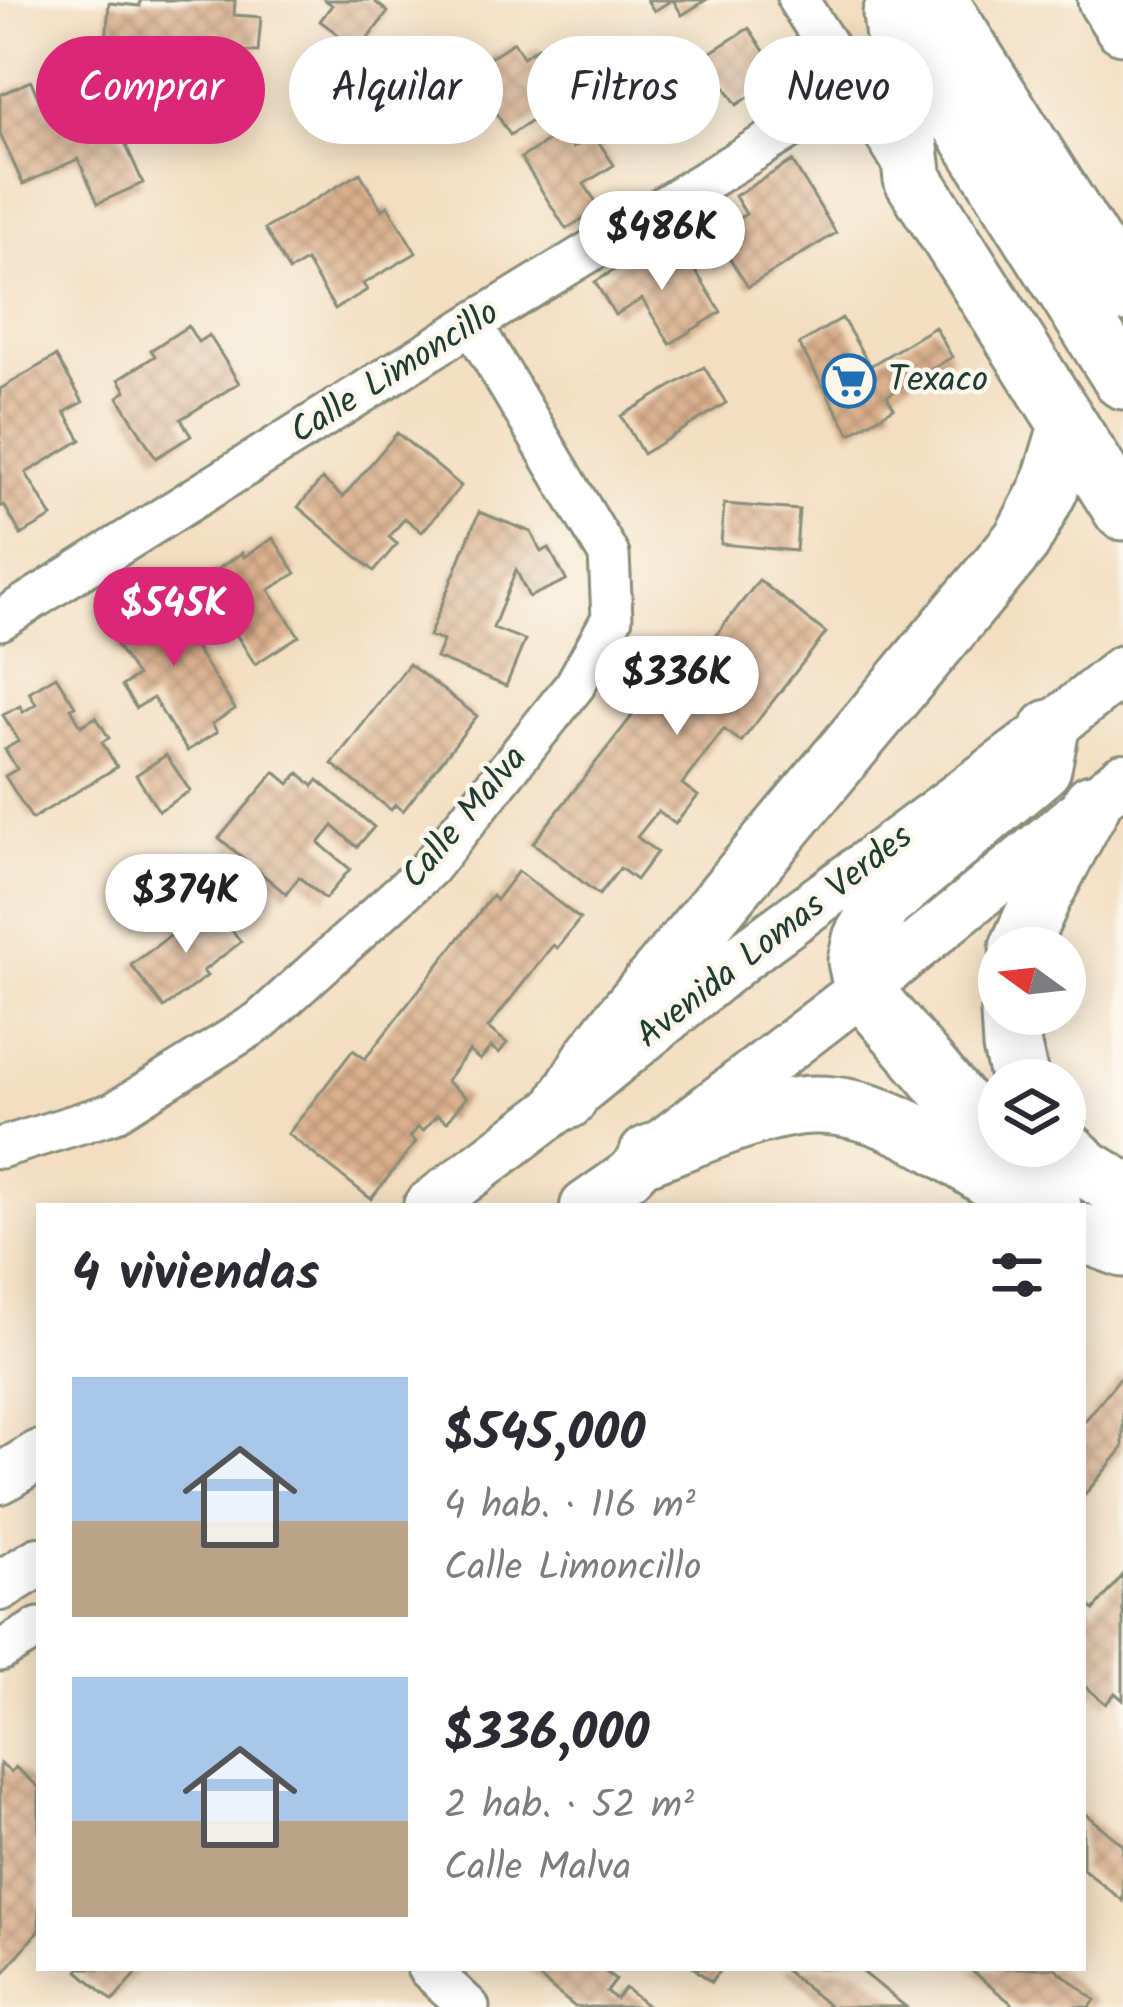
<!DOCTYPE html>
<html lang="es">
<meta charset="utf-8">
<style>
body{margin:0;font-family:Kalam,sans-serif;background:#f2f2f3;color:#2b2b33;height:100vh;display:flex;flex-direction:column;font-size:45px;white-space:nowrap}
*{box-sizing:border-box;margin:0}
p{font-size:39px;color:#7c7c81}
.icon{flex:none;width:66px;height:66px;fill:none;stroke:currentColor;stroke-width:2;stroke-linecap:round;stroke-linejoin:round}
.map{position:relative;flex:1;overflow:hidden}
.sheet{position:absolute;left:36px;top:1203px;width:1050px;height:768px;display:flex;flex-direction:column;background:#fff;border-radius:0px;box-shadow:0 6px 30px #0003}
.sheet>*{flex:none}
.hud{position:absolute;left:36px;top:36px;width:1053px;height:108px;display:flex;gap:24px}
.needle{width:78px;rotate:285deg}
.controls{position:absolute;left:978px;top:927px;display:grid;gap:24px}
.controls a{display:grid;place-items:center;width:108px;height:108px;border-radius:50%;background:#fff;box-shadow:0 6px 30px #0003;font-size:60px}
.price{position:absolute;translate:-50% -102px;padding:0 27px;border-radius:42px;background:#fff;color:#222;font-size:39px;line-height:78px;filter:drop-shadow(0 3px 6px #0008)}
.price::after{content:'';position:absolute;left:50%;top:72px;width:36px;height:27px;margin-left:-18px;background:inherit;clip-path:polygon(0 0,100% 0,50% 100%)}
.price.active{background:#db2777;color:#fff}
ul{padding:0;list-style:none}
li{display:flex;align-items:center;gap:36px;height:300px;padding:0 36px}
li span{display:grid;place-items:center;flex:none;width:336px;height:240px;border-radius:0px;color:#555}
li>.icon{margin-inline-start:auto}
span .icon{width:144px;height:144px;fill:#fffc;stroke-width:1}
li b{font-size:51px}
h2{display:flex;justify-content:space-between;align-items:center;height:144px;padding:0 36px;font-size:51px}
.pill{padding:0 42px;border-radius:54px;background:#fff;box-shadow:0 6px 30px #0003;font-size:42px;line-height:108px}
.pill.active{background:#db2777;color:#fff}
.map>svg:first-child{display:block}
</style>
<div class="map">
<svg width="1123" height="2007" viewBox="0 0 1123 2007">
<defs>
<pattern id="building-cross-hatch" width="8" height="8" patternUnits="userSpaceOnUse" patternTransform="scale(3)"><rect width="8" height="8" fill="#dbb08d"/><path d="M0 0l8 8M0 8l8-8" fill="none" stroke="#b19074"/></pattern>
</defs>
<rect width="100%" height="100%" fill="#fbf7ec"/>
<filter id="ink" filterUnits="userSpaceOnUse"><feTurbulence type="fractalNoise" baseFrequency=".00833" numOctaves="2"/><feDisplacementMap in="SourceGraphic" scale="24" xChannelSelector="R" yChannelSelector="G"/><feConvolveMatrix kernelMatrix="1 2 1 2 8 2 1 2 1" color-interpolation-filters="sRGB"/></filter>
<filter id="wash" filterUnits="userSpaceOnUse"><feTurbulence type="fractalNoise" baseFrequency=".004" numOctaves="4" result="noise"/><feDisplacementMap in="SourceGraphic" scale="48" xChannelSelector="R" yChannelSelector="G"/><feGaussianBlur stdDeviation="2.7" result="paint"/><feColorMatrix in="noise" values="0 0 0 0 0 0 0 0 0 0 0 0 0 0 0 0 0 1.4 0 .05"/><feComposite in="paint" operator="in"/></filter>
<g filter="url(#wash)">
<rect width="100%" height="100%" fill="#f3dec1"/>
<g id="blocks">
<!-- building -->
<path fill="url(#building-cross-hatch)" d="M140 0H235L234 15 261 17 258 52 236 51 234 89 212 88 211 99 145 95 146 66 135 65 136 45 106 43 109 3 140 6Z
M325 0H373L388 12 359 50 320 21 332 5Z
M647 0H672L654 11Z
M673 0H706L682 15Z
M749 28 780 76 737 105 723 84 706 94 689 66Z
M514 42 523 57 538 47 570 96 510 135 469 71Z
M100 54 121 99 108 105 143 183 98 203 78 159 23 184 0 134V95L31 81 39 100 67 88 61 72Z
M562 132 573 148 594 135 614 165 584 184 600 208 566 229 521 158Z
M792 161 836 233 748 287 714 234 746 214 735 196Z
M360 173 382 210 388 206 416 253 363 284 367 290 335 309 306 261 289 271 265 229Z
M682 249 721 312 670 344 642 299 615 315 595 282 641 253 650 268Z
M842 318 870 366 935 327 952 357 887 396 894 408 850 434 799 344Z
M188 326 198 342 209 335 239 383 181 419 191 436 156 458 118 397 126 391 119 379 155 356 151 350Z
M56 356 83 402 65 412 81 440 26 473 52 517 21 535 4 505 0 507V389Z
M704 367 726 403 643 454 621 416Z
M397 433 461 486 422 532 405 518 389 537 397 544 374 571 298 507 322 479 343 497Z
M724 504 799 510 796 551 721 544Z
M479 512 531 532 541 552 549 548 566 580 529 597 516 570 493 628 525 640 506 686 436 658 443 641 429 636Z
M273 538 296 573 269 590 299 636 255 664 232 628 218 637 187 589 242 553 244 557Z
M170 575 194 612 179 623 235 709 212 724 217 732 187 751 153 698 136 708 122 686 137 676 116 645 156 620 140 595Z
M759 580 826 633 741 742 724 729 682 784 698 796 675 824 658 811 637 837 657 852 636 880 620 868 599 895 533 843 682 652 695 662Z
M409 664 477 716 403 811 395 805 391 810 332 764Z
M56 676 75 706 71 708 81 726 96 717 109 738 102 742 117 767 32 819 5 776 17 769 5 749 19 741 3 715 20 706 23 712 36 704 29 692Z
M166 755 190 791 159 811 136 775Z
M275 772 289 784 299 773 313 786 318 780 374 827 357 847 333 826 319 843 350 869 325 899 299 877 286 894 219 838Z
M518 871 580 919 557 948 553 945 488 1028 507 1043 499 1053 491 1047 480 1060 469 1051 446 1081 466 1097 447 1122 437 1115 423 1131 418 1127 410 1137 416 1142 371 1199 288 1134 353 1050 365 1059 492 896 496 900Z
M212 904 241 942 203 971 207 976 164 1008 131 965Z
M1123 1374V1448L1083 1497V1423Z
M1123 1575V1700L1115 1693 1106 1704 1083 1685V1601L1094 1610Z
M0 1764 11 1772 15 1767 39 1787V1930L0 1977Z
M1083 1812 1123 1845V1901L1083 1869Z
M80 1968H141L113 2001 78 1971Z
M527 1968H601L616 1980 607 1992 616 1999 625 1988 649 2007H575Z
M694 1968H722L711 1982Z
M788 1968H858L906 2007H830L786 1971Z
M968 1968H1055L1095 2000 1090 2007H1016Z"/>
</g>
</g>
<g filter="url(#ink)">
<use href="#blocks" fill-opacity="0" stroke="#898e7a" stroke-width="3"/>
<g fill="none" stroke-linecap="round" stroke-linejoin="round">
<!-- minor casing -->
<g stroke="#898e7a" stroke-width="45">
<path id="minor" d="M798 0 905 167
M0 620 472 324 853 90
M0 1148 113 1113 260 1021 429 868 575 685 612 618 609 555 472 324
M0 1651 39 1628
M427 1968 469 2007"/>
</g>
<!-- major casing -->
<g stroke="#898e7a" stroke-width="54">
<path id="major" d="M428 1206 559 1107 742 957 1050 729 1123 670
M585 1206 629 1175 648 1155 875 980 1123 778
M0 1479 39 1455
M0 1586 39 1562"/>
</g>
<!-- highway casing -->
<g stroke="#898e7a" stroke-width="63">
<path id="highway" d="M938 0 1123 293
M1107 0 1123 25
M892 14 913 179 1123 511
M901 28 1123 380
M1050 729 1042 768 882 904 862 939 857 961 863 990 1019 1173 1052 1206
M1019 948 1042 897 1092 803
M1010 1014 1012 1047 1020 1080
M567 1100 593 1058 624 1018 1022 540 1049 489 1068 427
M1062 1146 1087 1169 1123 1191
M648 1155C691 1139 754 1111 799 1106 882 1097 954 1157 1020 1198
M1083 1233 1123 1248"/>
</g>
<!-- minor -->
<use href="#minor" stroke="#fff" stroke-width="39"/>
<!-- major -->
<use href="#major" stroke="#fff" stroke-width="48"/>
<!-- highway -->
<use href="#highway" stroke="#fff" stroke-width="57"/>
</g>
</g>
<!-- icons -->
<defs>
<g id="supermarket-ring" transform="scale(2.7)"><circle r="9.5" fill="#fbf7ec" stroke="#1f6fb2" stroke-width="1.5"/><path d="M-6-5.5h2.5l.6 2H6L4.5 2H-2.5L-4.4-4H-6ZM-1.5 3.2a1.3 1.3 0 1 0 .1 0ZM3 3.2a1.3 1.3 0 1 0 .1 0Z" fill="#1f6fb2"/></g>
</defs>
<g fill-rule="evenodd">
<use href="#supermarket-ring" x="849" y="381"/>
</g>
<g text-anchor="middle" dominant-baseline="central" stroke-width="9" stroke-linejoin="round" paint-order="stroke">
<!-- street labels -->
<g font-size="36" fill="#1f3d34" stroke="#fbf7ec">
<text transform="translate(395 373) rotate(-32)">Calle Limoncillo</text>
<text transform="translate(465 818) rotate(-50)">Calle Malva</text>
<text transform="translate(775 937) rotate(-38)">Avenida Lomas Verdes</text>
</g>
<!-- poi labels -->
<g font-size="36" fill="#1f3d34" stroke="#fbf7ec" text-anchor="start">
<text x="888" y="381">Texaco</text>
</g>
</g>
</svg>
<div class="controls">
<a><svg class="needle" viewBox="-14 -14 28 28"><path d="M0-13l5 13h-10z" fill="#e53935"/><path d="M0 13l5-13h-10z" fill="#7c7c81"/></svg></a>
<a><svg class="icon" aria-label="layers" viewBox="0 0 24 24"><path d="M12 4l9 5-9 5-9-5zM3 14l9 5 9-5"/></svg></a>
</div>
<b class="price" style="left:662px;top:293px">$486K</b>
<b class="price active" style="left:174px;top:669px">$545K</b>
<b class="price" style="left:677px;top:738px">$336K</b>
<b class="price" style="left:186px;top:956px">$374K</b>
<div class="hud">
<a class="pill active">Comprar</a>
<a class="pill">Alquilar</a>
<a class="pill">Filtros</a>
<a class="pill">Nuevo</a>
</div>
<section class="sheet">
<h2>4 viviendas<svg class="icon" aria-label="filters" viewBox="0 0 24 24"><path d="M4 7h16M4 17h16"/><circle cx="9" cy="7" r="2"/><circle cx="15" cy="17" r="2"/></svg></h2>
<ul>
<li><span style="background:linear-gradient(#a9c7e8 60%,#b9a48a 0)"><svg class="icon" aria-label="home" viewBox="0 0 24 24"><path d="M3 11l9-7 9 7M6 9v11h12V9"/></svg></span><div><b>$545,000</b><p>4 hab. · 116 m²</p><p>Calle Limoncillo</p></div></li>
<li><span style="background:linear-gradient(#a9c7e8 60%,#b9a48a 0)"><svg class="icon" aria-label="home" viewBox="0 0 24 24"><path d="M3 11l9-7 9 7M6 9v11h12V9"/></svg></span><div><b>$336,000</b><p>2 hab. · 52 m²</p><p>Calle Malva</p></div></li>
</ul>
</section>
</div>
